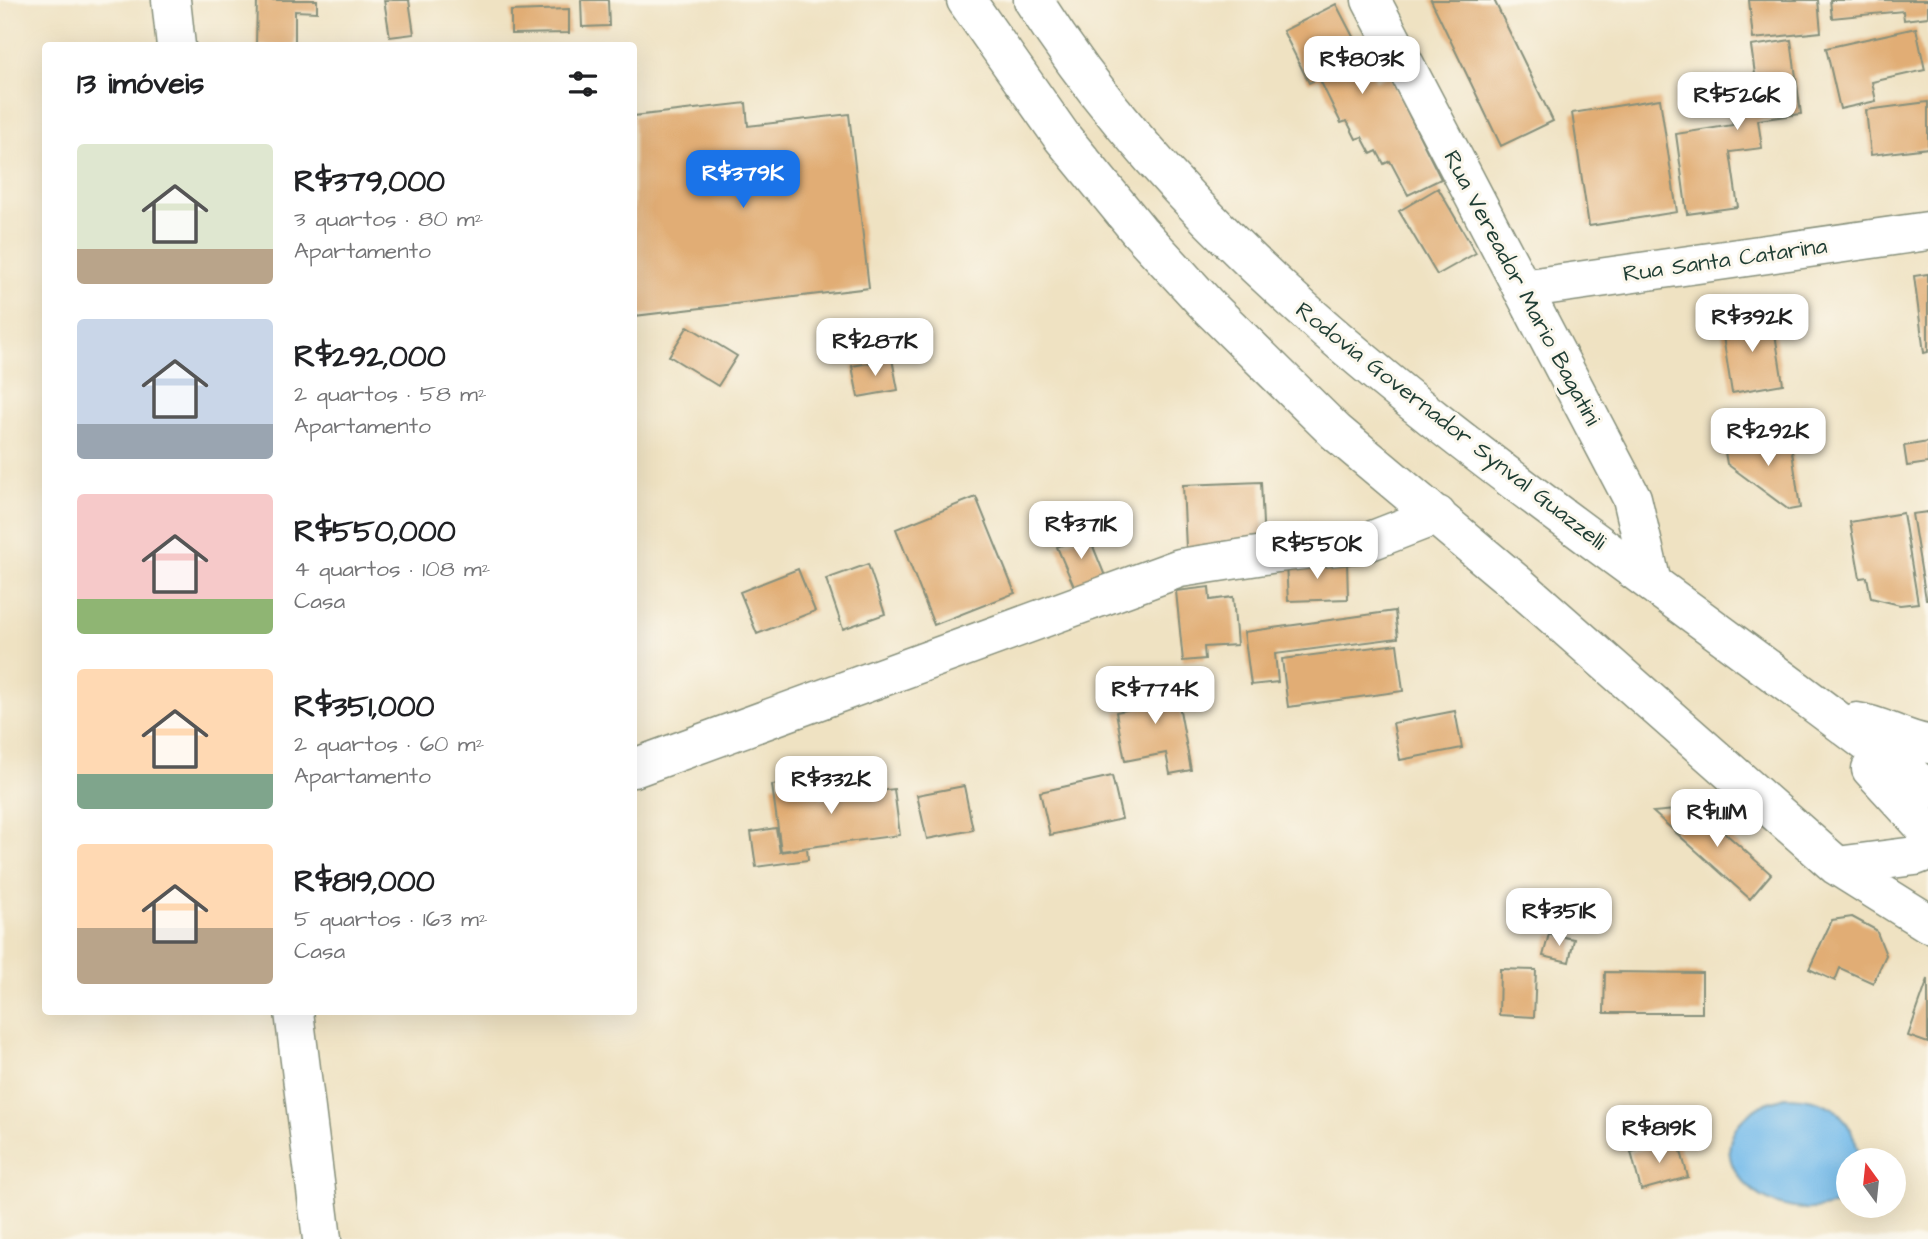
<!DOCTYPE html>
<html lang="pt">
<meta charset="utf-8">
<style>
body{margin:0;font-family:"Architects Daughter",sans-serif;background:#f2f2f2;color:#202124;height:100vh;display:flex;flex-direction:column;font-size:26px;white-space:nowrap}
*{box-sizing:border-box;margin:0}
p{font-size:23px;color:#757577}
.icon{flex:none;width:38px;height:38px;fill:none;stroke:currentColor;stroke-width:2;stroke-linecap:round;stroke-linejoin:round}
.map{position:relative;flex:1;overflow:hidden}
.drawer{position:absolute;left:42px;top:42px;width:595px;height:973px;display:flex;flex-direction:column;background:#fff;border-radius:7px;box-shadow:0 7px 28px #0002}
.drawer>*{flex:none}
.needle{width:46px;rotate:345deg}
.fabs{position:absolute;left:1836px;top:1148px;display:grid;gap:14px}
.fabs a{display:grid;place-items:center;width:70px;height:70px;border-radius:50%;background:#fff;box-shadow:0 7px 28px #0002;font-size:35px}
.price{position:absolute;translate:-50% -60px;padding:0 16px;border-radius:14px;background:#fff;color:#222;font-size:23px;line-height:46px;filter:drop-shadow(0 2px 4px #0008)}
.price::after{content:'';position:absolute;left:50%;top:42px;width:21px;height:16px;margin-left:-10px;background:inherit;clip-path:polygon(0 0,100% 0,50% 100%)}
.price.active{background:#1a73e8;color:#fff}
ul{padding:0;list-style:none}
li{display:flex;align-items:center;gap:21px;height:175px;padding:0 35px}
li span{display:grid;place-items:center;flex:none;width:196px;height:140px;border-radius:7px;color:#555}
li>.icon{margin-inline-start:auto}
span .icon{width:84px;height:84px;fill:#fffc;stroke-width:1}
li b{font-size:30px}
h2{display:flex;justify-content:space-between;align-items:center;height:84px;padding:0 35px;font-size:30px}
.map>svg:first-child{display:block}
</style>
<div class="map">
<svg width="1928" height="1239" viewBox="0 0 1928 1239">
<rect width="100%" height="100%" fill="#fbf7ec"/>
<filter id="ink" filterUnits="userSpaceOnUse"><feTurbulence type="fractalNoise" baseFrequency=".0143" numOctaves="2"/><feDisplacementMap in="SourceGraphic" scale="14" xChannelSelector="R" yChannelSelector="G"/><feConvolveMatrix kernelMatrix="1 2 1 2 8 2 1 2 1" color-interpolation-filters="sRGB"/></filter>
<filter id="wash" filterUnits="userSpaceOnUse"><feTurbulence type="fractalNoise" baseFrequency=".00686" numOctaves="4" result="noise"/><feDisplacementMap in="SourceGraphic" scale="28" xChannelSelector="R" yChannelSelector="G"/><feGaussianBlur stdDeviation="1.57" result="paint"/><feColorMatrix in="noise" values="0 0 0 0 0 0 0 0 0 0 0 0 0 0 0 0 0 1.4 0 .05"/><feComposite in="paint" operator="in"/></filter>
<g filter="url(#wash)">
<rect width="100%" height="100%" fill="#efe2c2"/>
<!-- water -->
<path fill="#72baea" stroke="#487c8f" stroke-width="2" d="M1785 1097C1831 1097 1851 1114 1860 1159L1848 1160V1199C1773 1239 1677 1150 1764 1104 1770 1101 1778 1100 1785 1097Z"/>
<g id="blocks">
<!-- building -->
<path fill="#e1ad74" d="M257 0H317V12L295 11V46H256Z
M384 0H409L414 34 390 37Z
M581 0H608L609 26 582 27Z
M1431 0H1494L1553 121 1501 146Z
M1749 0H1818L1821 32 1753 39Z
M1830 0H1928V17L1904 20 1903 11 1832 18Z
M1336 4 1376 81 1389 75 1441 179 1408 195 1390 161 1384 164 1377 151 1371 154 1362 137 1356 139 1347 121 1341 123 1319 78 1309 83 1283 31Z
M569 9V33L511 34V11Z
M1916 28 1925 70 1872 82 1876 101 1840 109 1826 48Z
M1791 40 1801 114 1758 120 1762 148 1730 152 1738 207 1687 214 1676 134 1733 125 1730 107 1759 102 1751 46Z
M1660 99 1677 212 1589 226 1572 113Z
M1928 102V148L1871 155 1866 110Z
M746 103 748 126 849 114 869 288 634 316V116Z
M1438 188 1476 253 1437 275 1399 211Z
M1928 274V352L1924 353 1914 276Z
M1772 315 1783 384 1732 393 1721 324Z
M688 326 737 356 718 386 669 356Z
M892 359 898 390 858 397 852 366Z
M1790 437 1800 508 1789 510 1727 464 1724 446Z
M1928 442V463L1907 466 1904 446Z
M1261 482 1264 545 1186 548 1183 485Z
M976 497 1015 593 934 625 896 529Z
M1928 512V599H1926L1912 514Z
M1903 513 1918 603 1900 605 1871 598 1867 577 1860 578 1850 522Z
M1088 534 1105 576 1075 589 1057 547Z
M1347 562 1348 599 1288 601 1286 564Z
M868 564 885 614 843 629 826 579Z
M798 569 815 611 757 634 740 592Z
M1209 587 1210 600 1233 597 1237 645 1204 647 1205 659 1183 661 1176 591Z
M1395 611 1398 638 1275 654 1278 682 1251 685 1244 632Z
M1397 644 1403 691 1288 707 1282 659Z
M1174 678 1191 770 1170 774 1166 753 1125 761 1116 712 1137 708 1133 687Z
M1455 711 1462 748 1400 760 1393 723Z
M1112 776 1122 819 1050 835 1040 792Z
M818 778 821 798 894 789 900 835 781 851 772 785Z
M964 786 973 830 927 839 917 795Z
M1697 808 1771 874 1750 899 1653 812Z
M776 828 780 852 807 848 808 860 756 867 751 832Z
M1852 917 1876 930 1886 955 1873 983 1840 968 1835 981 1809 969 1832 920Z
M1549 934 1574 939 1569 962 1543 956Z
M1500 969 1536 970 1534 1017 1499 1015Z
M1605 972 1702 973V1013H1604Z
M1928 979V1043L1908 1036Z
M1678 1140 1688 1177 1641 1190 1631 1152Z"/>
</g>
</g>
<g filter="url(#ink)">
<use href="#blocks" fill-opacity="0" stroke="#87907b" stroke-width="2"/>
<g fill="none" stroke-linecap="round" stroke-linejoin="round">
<!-- minor casing -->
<g stroke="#87907b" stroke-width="41">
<path id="minor" d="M171 0 176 46
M966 0 1062 137 1139 231 1207 305 1336 432 1516 583 1837 866 1928 923
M1371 0 1632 498 1652 583
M1522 289 1928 231
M634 768 1180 568 1277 553 1365 543 1437 515
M1837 866 1915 856 1928 851
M294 1012 322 1239"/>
</g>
<!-- primary casing -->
<g stroke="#87907b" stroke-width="41">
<path id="primary" d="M1033 0C1175 225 1393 392 1604 548 1713 628 1821 707 1928 789
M1857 722C1882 725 1903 741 1928 744
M1871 769 1928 831"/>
</g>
<!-- minor -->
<use href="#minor" stroke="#fff" stroke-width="38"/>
<!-- primary -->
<use href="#primary" stroke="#fff" stroke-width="38"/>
</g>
</g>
<g text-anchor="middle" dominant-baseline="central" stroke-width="6" stroke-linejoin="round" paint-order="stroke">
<!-- street labels -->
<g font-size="23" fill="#1f3d34" stroke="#fbf7ec">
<text transform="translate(1725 260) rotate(-8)">Rua Santa Catarina</text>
<text transform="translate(1522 288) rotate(62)">Rua Vereador Mario Bagatini</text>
<text transform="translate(1451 426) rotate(38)">Rodovia Governador Synval Guazzelli</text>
</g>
</g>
</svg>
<div class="fabs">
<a><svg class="needle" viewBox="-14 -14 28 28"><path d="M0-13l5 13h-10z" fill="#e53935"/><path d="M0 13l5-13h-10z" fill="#757577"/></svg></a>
</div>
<b class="price" style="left:1362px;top:96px">R$803K</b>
<b class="price" style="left:1737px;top:132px">R$526K</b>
<b class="price active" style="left:743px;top:210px">R$379K</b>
<b class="price" style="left:1752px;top:354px">R$392K</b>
<b class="price" style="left:875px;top:378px">R$287K</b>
<b class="price" style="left:1768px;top:468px">R$292K</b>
<b class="price" style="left:1081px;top:561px">R$371K</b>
<b class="price" style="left:1317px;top:581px">R$550K</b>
<b class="price" style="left:1155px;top:726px">R$774K</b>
<b class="price" style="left:831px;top:816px">R$332K</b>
<b class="price" style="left:1717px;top:849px">R$1.11M</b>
<b class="price" style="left:1559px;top:948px">R$351K</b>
<b class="price" style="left:1659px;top:1165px">R$819K</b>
<section class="drawer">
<h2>13 imóveis<svg class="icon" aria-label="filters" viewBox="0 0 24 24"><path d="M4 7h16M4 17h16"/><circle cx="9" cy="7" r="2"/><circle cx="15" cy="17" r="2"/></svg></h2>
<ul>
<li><span style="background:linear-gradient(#dfe7d0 75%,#b9a48a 0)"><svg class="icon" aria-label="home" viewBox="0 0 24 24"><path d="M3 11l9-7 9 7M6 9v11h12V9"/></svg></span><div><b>R$379,000</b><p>3 quartos · 80 m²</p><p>Apartamento</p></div></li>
<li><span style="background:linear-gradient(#c9d6e8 75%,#9aa5b1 0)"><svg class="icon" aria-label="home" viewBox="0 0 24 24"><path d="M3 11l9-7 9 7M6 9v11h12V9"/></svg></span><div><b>R$292,000</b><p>2 quartos · 58 m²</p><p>Apartamento</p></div></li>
<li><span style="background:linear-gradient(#f6c9c9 75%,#8fb573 0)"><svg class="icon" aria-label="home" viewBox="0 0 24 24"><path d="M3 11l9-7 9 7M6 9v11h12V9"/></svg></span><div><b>R$550,000</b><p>4 quartos · 108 m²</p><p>Casa</p></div></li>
<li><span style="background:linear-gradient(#ffd9b3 75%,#7fa58c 0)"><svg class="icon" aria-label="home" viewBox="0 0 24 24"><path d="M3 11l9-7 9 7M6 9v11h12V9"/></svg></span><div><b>R$351,000</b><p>2 quartos · 60 m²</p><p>Apartamento</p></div></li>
<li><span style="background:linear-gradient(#ffd9b3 60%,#b9a48a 0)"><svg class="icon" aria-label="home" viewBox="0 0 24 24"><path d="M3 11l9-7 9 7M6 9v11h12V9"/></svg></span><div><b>R$819,000</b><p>5 quartos · 163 m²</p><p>Casa</p></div></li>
</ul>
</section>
</div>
